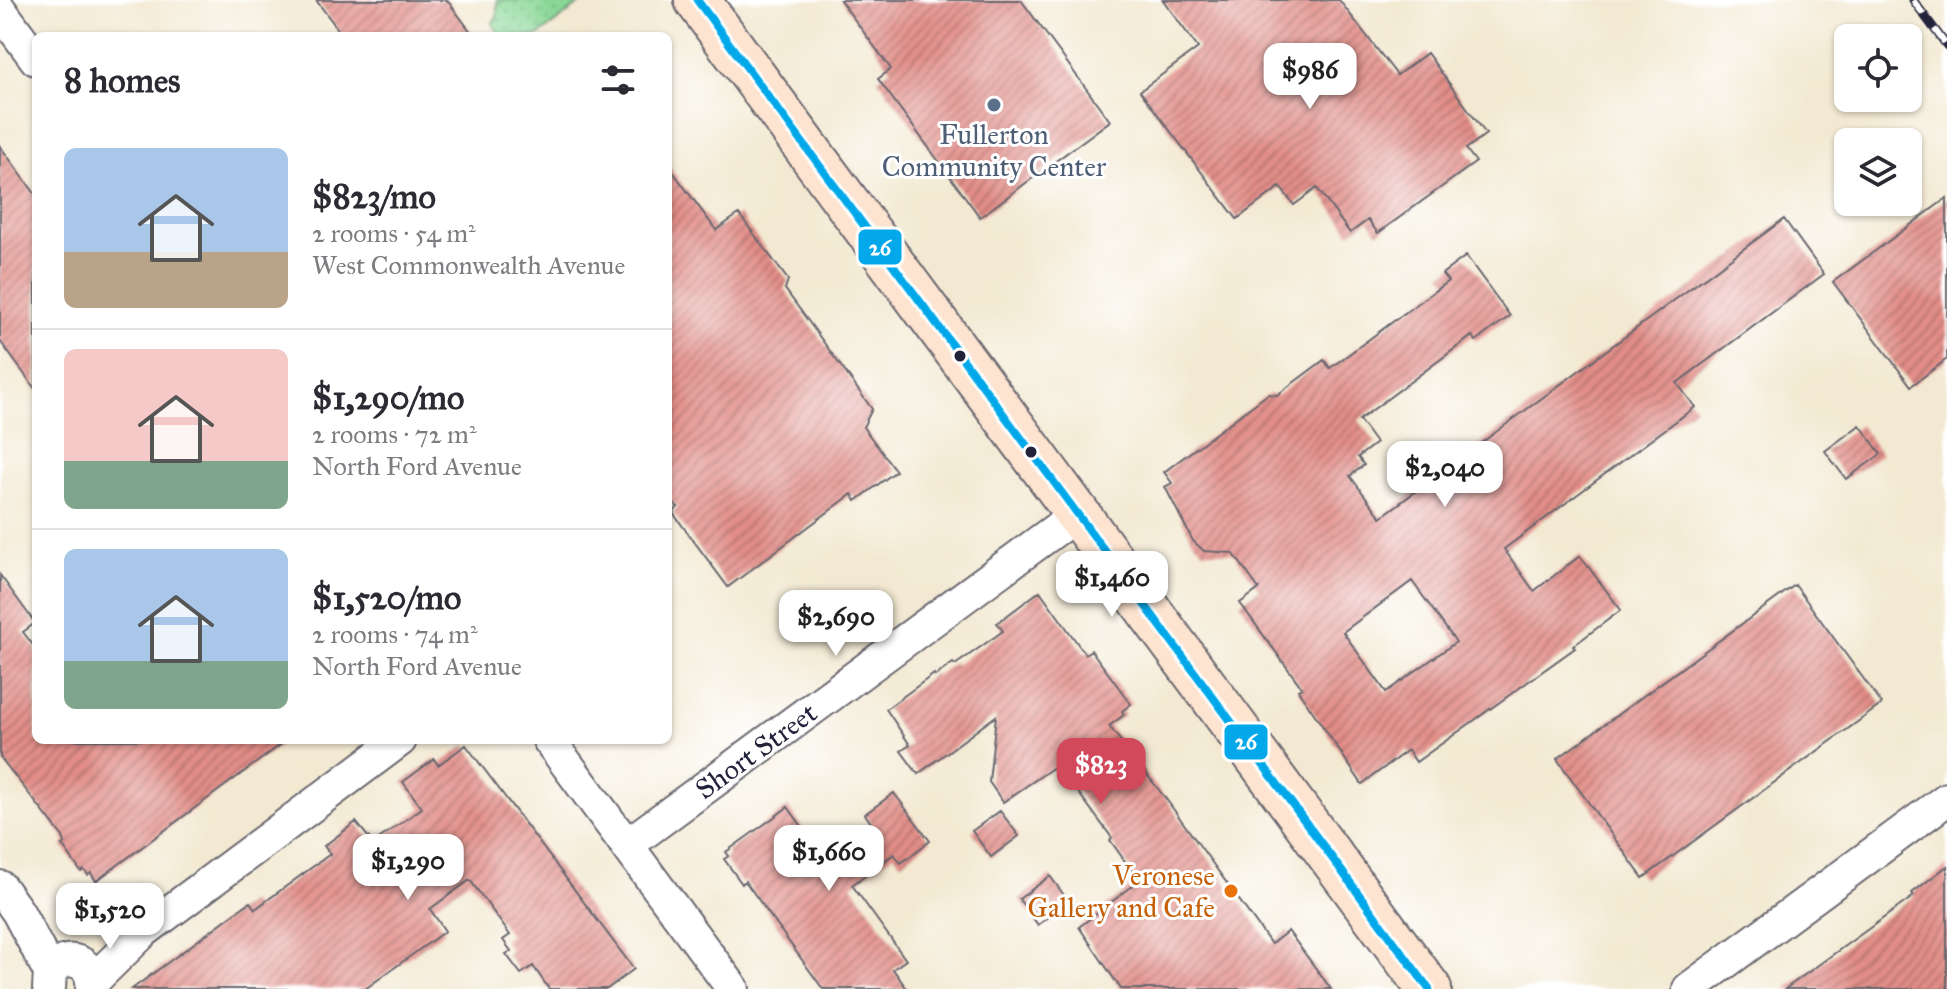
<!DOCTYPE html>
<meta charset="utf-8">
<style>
body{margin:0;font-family:"IM FELL Great Primer",serif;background:#f2f2f3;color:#2b2b33;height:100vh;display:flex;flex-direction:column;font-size:30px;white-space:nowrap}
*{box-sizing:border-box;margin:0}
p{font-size:26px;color:#7c7c81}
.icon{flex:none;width:44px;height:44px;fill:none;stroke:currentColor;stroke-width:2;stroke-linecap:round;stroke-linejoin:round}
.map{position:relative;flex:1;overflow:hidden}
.details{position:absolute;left:32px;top:32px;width:640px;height:712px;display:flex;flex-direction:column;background:#fff;border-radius:12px;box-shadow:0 2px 6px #0004}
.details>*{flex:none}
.controls{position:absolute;left:1834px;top:24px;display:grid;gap:16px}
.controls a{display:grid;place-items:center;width:88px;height:88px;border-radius:12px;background:#fff;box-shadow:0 2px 6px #0004;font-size:40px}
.price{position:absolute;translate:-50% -68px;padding:0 18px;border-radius:16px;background:#fff;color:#222;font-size:26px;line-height:52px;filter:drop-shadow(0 2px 4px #0008)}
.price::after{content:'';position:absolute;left:50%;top:48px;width:24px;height:18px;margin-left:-12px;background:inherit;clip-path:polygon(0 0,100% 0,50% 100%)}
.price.active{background:#d1495b;color:#fff}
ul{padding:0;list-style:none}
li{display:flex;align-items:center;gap:24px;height:200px;padding:0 32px}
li+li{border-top:2px solid #e1e1e2}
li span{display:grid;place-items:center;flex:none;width:224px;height:160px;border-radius:12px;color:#555}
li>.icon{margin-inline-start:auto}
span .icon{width:96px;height:96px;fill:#fffc;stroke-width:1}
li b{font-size:34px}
h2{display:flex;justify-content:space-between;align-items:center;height:96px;padding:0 32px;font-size:34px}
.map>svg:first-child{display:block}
</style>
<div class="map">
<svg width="1947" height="989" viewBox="0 0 1947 989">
<defs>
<pattern id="grass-dots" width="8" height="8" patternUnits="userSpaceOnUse" patternTransform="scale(2)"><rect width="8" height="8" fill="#8ad897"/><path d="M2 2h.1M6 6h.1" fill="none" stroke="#77b983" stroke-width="1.8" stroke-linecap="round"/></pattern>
<pattern id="building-hatch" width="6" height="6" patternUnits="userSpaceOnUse" patternTransform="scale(2)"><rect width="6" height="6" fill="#e28d87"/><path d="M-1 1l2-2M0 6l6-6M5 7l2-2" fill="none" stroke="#b77370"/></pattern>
</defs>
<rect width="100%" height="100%" fill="#fff"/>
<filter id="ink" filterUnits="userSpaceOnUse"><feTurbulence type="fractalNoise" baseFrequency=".0125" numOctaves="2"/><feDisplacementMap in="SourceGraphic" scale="16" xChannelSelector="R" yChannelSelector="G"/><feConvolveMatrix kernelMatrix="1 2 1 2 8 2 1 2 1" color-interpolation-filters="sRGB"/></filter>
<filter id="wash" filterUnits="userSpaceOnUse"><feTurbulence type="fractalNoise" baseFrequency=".006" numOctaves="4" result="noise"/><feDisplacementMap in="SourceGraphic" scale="32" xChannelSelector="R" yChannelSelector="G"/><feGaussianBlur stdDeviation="1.8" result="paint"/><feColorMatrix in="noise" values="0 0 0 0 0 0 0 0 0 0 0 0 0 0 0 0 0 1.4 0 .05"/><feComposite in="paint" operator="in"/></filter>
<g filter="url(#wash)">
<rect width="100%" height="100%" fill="#f3e9d2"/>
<!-- grass -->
<path fill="url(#grass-dots)" stroke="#567d69" stroke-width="2" d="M497 0H585L538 36H500L492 23 497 17Z"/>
<g id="blocks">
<!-- building -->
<path fill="url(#building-hatch)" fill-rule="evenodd" d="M316 0H447L474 36H343Z
M840 0H1021L1110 121 980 217 878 79 891 69Z
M1163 0H1339L1397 75 1427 53 1486 134 1466 149 1476 162 1378 233 1368 220 1350 233 1317 188 1294 205 1280 187 1237 219 1140 91 1198 48Z
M0 146 36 195V390L0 341Z
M668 165 716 230 739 214 788 280 785 289 872 409 863 427 896 471 856 501 852 494 728 587 673 513 678 507 668 500Z
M1947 198V359L1911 386 1833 282Z
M1784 219 1824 274 1677 383 1695 407 1504 549 1534 591 1580 556 1621 610 1573 646 1575 648 1416 762 1408 750 1362 784 1298 690 1302 688 1240 603 1259 589 1233 553 1204 551 1193 541 1165 487 1172 483 1164 472 1268 394 1277 395 1324 360 1330 368 1448 281 1442 274 1466 256 1510 316 1476 341 1472 336 1359 420 1376 443 1358 457 1364 465 1350 476 1381 517ZM1412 581 1456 642 1386 692 1343 632Z
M1860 425 1881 454 1846 479 1825 451Z
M0 575 35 623 23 632 36 649V740H287L96 881 91 873 88 875 84 870 81 872 62 845 65 843 63 837 0 757Z
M1795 585 1882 704 1643 878 1557 759Z
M1040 591 1085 654 1091 650 1131 704 1122 711 1124 715 1109 726 1166 799 1271 944 1288 931 1331 989H1121L1079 927 1139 881 1110 840 1112 838 1072 784 1069 787 1054 767 1003 802 989 782 996 716 918 774 901 751 910 745 886 709 934 674 935 676 953 663 955 665 1003 631 997 623Z
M466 745 634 969 607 989H549L533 966 521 974 506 954 511 951 503 940 510 935 470 880 430 909 445 931 365 989H132L250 902 255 909 330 854 324 846 356 822 373 843 422 808 403 782 434 759 438 765Z
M894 793 930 841 901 863 894 854 852 885 906 960 893 969 907 989H823L745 881 742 884 724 859 729 856 726 852 788 807 824 857 871 823 865 814Z
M1000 811 1019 836 991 857 972 831Z
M1947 866V989H1785L1914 896 1912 893Z
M1050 876 1069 902 1038 925 1019 899Z"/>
</g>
</g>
<g filter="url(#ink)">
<use href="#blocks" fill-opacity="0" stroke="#6b6870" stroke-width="2"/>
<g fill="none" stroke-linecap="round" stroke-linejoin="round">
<!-- street casing -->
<g stroke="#6b6870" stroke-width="36">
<path id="street" d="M0 10 36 59
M549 740 733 989
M627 845 1077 514
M0 887 18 912 50 972
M92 982 144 931 400 740
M49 989 50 972C67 950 95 962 92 989
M1689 989 1947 799"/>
</g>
<!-- secondary casing -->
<g stroke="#6b6870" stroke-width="48">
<path id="secondary" d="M697 0 1429 989"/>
</g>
<!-- street -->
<use href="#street" stroke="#fff" stroke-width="32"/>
<!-- secondary -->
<use href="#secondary" stroke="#fde4d0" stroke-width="44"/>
<!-- rail casing -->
<g stroke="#22223b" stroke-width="9">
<path id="rail" d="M1913 0 1947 46"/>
</g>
<!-- rail -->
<use href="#rail" stroke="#fff" stroke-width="6" stroke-dasharray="18" stroke-linecap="butt"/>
<!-- bus-1 casing -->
<g stroke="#fff" stroke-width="14">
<path id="bus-1" d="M697 0 1429 989"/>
</g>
<!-- bus-1 -->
<use href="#bus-1" stroke="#02a8e9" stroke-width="8"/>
</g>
</g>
<!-- markers -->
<circle fill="#5c6f8a" stroke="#fff" stroke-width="3" cx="994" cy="105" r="8"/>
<g fill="#22223b" stroke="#fff" stroke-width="3">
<circle cx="960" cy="356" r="7"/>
<circle cx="1031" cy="452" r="7"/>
</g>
<circle fill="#e8710a" stroke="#fff" stroke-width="3" cx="1231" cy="891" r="8"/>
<g text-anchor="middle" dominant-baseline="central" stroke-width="6" stroke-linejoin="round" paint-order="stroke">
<!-- service labels -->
<g font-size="28" fill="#4e5e75" stroke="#fff">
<text x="994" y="134">Fullerton<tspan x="994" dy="32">Community Center</tspan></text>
</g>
<!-- street labels -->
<g font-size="28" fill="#22223b" stroke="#fff">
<text transform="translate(756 751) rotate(-36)">Short Street</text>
</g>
<!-- food labels -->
<g font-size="28" fill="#c56008" stroke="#fff" text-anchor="end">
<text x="1215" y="875">Veronese<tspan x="1215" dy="32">Gallery and Cafe</tspan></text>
</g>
</g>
<g stroke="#fff" stroke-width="3">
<rect x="857" y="228" width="46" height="38" rx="8" fill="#02a8e9"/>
<rect x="1223" y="723" width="46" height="38" rx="8" fill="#02a8e9"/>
</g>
<g font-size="22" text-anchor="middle" font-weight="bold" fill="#fff">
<text x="880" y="255">26</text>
<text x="1246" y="749">26</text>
</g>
</svg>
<div class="controls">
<a><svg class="icon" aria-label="locate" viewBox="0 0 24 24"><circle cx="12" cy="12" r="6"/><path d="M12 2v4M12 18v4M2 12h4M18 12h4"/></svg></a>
<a><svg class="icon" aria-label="layers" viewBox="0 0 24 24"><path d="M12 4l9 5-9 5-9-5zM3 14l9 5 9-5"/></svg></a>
</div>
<b class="price" style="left:1310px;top:111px">$986</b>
<b class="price" style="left:1445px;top:509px">$2,040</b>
<b class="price" style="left:1112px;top:619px">$1,460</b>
<b class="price" style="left:836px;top:658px">$2,690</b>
<b class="price active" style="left:1101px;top:806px">$823</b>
<b class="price" style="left:829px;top:893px">$1,660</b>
<b class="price" style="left:408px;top:902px">$1,290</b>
<b class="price" style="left:110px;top:951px">$1,520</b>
<section class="details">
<h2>8 homes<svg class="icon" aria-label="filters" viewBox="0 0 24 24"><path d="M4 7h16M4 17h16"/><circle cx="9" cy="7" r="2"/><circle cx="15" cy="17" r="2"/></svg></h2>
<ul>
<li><span style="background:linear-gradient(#a9c7e8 65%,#b9a48a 0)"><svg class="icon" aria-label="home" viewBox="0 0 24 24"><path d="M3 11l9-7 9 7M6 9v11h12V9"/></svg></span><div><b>$823/mo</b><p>2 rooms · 54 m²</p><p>West Commonwealth Avenue</p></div></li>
<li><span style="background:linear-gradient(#f6c9c9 70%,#7fa58c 0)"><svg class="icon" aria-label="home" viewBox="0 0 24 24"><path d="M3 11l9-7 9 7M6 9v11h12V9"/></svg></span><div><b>$1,290/mo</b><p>2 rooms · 72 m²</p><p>North Ford Avenue</p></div></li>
<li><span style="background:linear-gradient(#a9c7e8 70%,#7fa58c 0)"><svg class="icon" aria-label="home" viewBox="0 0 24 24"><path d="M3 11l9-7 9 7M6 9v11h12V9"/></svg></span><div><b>$1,520/mo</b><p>2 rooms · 74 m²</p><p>North Ford Avenue</p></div></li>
</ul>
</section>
</div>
